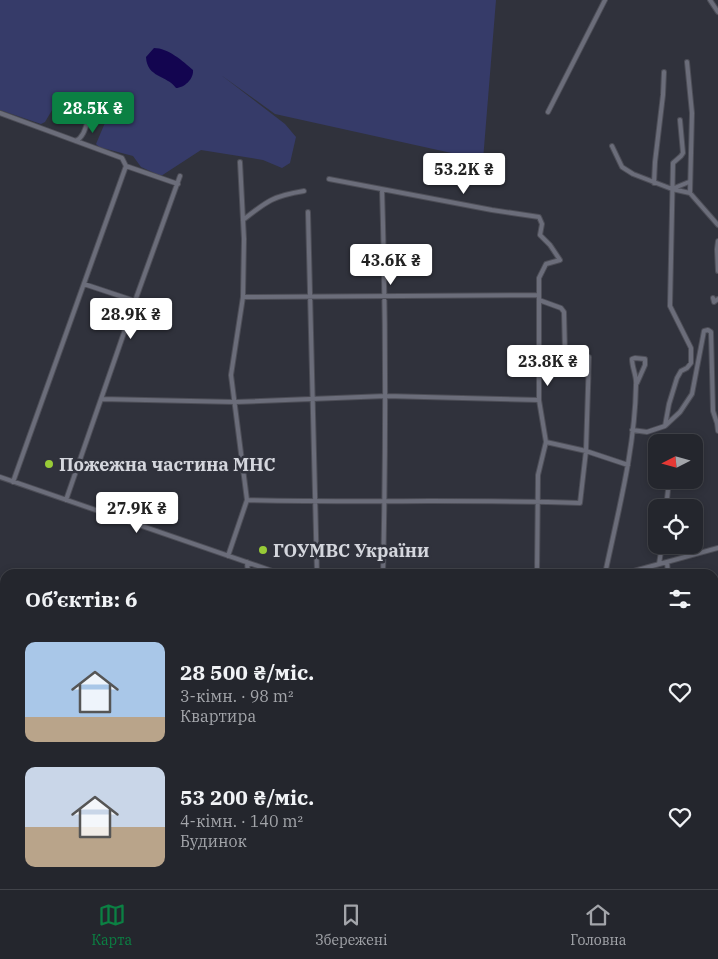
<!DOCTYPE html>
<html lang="uk">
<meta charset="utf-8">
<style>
body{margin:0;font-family:"IBM Plex Serif",serif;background:#303239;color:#f1f3f6;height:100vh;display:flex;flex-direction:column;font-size:19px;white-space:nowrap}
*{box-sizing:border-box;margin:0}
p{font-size:16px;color:#a3a5aa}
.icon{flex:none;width:28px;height:28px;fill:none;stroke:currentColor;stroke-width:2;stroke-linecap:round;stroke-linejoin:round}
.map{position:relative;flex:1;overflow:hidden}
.drawer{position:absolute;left:0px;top:569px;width:719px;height:321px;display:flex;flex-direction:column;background:#24262d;border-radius:15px 15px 0 0;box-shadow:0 2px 8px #0003,0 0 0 1px #414349}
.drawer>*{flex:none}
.needle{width:32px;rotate:264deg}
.fabs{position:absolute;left:648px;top:434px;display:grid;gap:10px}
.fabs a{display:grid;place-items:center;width:55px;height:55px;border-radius:10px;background:#24262d;box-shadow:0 2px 8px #0003,0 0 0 1px #414349;font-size:25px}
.price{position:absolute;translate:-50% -42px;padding:0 11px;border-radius:5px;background:#fff;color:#222;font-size:16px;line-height:32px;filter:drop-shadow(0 1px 2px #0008)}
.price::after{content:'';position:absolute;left:50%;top:30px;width:15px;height:11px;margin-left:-8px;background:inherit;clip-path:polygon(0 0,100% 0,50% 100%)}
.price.active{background:#0b8043;color:#fff}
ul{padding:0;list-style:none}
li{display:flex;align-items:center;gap:15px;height:125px;padding:0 25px}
li span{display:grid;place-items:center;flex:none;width:140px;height:100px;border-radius:10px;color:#555}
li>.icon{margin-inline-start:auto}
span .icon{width:60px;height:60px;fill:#fffc;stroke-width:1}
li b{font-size:21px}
h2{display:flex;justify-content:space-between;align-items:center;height:60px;padding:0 25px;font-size:21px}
.tabs{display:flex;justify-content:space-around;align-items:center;height:70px;border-top:1px solid #414349;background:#24262d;font-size:14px;color:#a3a5aa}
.tabs a{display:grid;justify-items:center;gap:2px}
.tabs .active{color:#0b8043}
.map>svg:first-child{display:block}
</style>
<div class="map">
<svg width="718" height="889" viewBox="0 0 718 889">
<rect width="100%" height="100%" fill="#30323c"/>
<!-- green -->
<path fill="#363b69" d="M0 0H496L483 160 275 114 221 75 285 124 296 137 290 163 282 168 263 160 201 150 161 176 141 167 133 156 99 147 96 144 107 118 106 112 103 110 58 100 45 122 41 124 0 110Z
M0 725 5 727V885H40V889H0Z"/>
<!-- water -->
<path fill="#130550" d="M154 48C168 48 183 61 193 70 194 79 184 88 176 88 167 75 147 78 146 57Z"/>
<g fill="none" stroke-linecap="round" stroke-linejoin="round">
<!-- minor casing -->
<g stroke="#4d4e57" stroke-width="6">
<path id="minor" d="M710 0 718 12
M687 62 692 113 690 193
M548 112 605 0
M0 113 122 158 126 166 13 482
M76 141C87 135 86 119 93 110
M612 146 622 167 633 174 672 189
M126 166 178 184
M329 179 492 210 539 217 542 224 540 235 550 245 560 260 546 264 539 278V400L546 442 586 451 628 465
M689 182 672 189 690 193 718 225
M654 183 655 162 663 95 664 72
M382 189C386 318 386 445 383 574
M308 212 317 574
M243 220C267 201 273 196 304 191
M718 241 717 249 718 271
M84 284 135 301
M243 297 539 295
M713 298 714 302 718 299
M101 399 235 402 386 396 539 400
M666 425 680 412 692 394 704 331 708 330 711 332 713 411 717 423 718 431
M632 430 647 432 665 426 669 404 677 378 681 371 687 368 691 363V348L670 306 673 163 681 156 683 153 680 120
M0 477 281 574
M66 500 135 301 180 176
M247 500C358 503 469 499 580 503L586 451 589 357 565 353 564 312 561 308 539 300
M666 508 668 490
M228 556 247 500 231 375 243 297 244 239 240 162
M247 562 248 574
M667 562 668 574
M659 564 662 545
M537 574 538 475 546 442
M605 574C618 512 635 449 636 385 637 376 632 368 632 359L635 358 645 359V365L637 383
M623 574 718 548
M714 801 718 783
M714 832 718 833
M390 885 430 889
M436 889 437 885
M521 889 523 885"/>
</g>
<!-- minor -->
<use href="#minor" stroke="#6b6d7a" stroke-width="4"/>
</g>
<!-- markers -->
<g fill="#98cb37" stroke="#30323c" stroke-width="2">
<circle cx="49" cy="464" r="5"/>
<circle cx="263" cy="550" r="5"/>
</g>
<g text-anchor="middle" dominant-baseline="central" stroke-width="5" stroke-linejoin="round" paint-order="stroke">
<!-- poi labels -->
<g font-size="18" font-weight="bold" fill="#d4d6dd" stroke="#30323c" text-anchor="start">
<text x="59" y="464">Пожежна частина МНС</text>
<text x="273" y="550">ГОУМВС України</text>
</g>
</g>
</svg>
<div class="fabs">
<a><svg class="needle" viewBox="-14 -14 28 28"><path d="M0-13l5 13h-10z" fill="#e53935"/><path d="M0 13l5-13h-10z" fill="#a3a5aa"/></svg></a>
<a><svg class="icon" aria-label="locate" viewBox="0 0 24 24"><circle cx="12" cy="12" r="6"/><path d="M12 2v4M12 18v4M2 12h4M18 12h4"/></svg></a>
</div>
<b class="price active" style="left:93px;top:134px">28.5K ₴</b>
<b class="price" style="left:464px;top:195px">53.2K ₴</b>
<b class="price" style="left:391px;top:286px">43.6K ₴</b>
<b class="price" style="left:131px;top:340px">28.9K ₴</b>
<b class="price" style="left:548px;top:387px">23.8K ₴</b>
<b class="price" style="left:137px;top:534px">27.9K ₴</b>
<section class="drawer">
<h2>Об’єктів: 6<svg class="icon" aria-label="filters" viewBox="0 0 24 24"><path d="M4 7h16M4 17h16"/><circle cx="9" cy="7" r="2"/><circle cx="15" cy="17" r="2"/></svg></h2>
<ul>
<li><span style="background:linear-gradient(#a9c7e8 75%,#b9a48a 0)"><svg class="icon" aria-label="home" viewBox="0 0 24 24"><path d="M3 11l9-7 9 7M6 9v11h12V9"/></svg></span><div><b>28 500 ₴/міс.</b><p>3-кімн. · 98 m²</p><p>Квартира</p></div><svg class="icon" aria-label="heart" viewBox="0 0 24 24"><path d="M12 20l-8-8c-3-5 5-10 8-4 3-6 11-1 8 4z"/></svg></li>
<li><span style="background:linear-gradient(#c9d6e8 60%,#b9a48a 0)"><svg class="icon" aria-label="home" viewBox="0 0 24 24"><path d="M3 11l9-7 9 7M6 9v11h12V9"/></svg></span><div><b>53 200 ₴/міс.</b><p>4-кімн. · 140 m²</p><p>Будинок</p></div><svg class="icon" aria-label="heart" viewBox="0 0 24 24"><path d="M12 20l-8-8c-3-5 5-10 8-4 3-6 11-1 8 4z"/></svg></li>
</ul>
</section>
</div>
<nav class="tabs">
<a class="active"><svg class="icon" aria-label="map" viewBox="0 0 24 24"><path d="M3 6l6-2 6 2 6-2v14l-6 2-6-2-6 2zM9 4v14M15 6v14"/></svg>Карта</a>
<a><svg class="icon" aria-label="saved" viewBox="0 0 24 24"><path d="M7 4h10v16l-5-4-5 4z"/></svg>Збережені</a>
<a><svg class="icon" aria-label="home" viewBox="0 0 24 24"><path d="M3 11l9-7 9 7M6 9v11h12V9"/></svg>Головна</a>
</nav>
